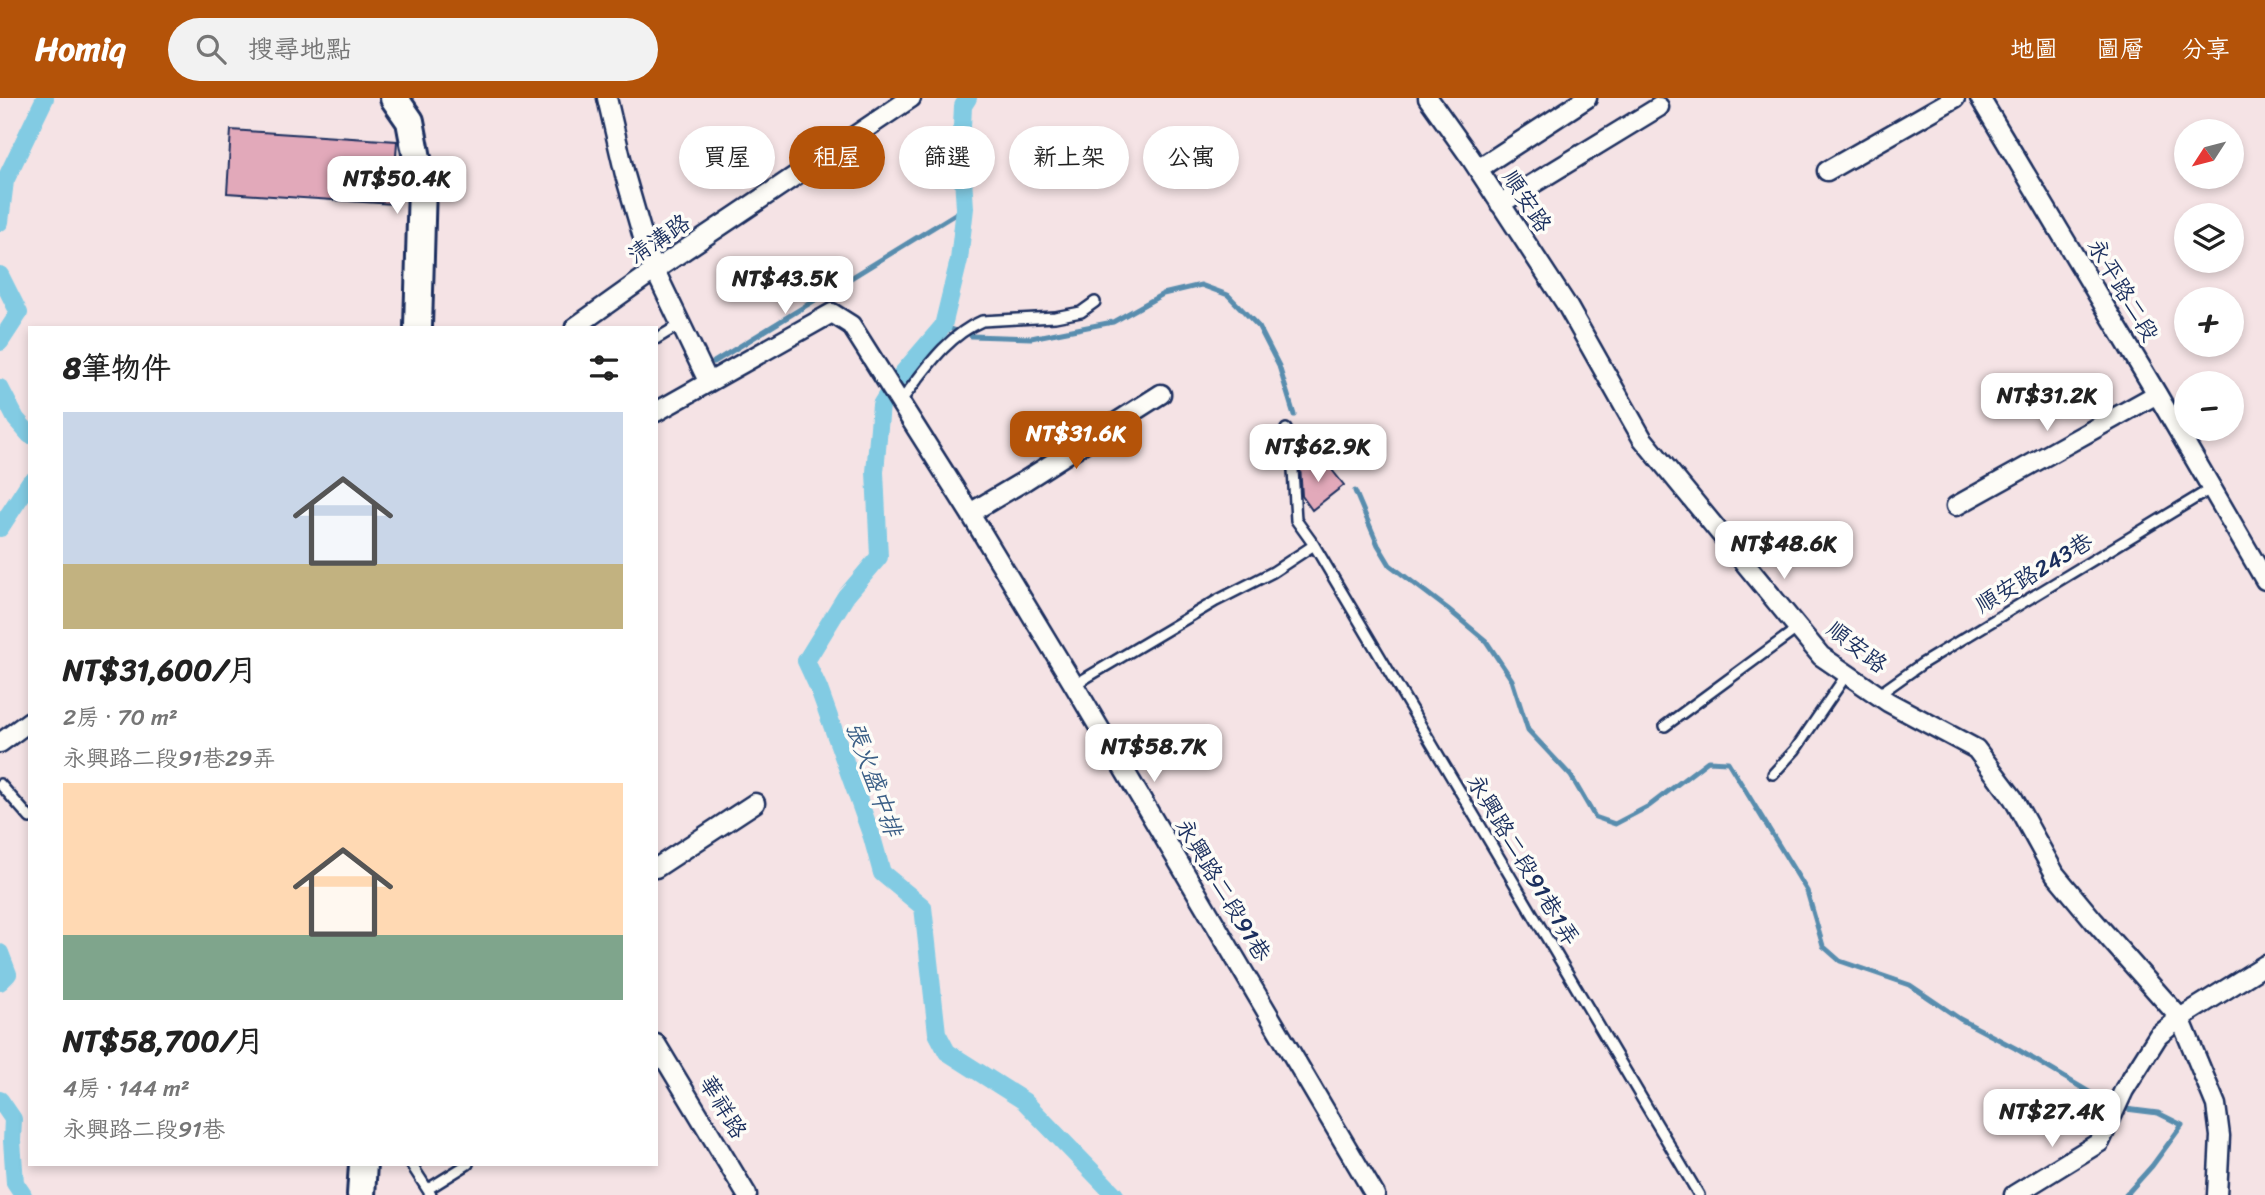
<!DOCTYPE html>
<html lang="zh-TW">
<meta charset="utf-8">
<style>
body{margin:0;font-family:Sriracha,"LXGW WenKai TC",sans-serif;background:#f2f2f2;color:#222;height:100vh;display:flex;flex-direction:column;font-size:26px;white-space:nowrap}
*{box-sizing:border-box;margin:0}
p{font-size:23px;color:#767676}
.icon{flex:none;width:38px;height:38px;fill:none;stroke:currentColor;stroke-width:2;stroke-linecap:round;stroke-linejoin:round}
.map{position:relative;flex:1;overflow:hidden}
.drawer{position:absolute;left:28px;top:228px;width:630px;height:840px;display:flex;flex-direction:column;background:#fff;border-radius:0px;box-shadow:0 4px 10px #0003}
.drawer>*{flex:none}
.banner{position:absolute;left:679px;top:28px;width:665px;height:63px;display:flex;gap:14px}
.needle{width:46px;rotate:234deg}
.tools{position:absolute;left:2174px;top:21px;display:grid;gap:14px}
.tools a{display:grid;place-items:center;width:70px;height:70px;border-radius:50%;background:#fff;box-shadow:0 4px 10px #0003;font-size:35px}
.price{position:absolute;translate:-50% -60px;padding:0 16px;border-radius:14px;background:#fff;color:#222;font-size:23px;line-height:46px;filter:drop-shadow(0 2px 4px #0008)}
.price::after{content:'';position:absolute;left:50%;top:42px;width:21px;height:16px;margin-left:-10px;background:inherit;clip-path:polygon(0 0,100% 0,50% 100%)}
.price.selected{background:#b45309;color:#fff}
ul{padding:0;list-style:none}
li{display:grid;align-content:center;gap:14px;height:371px;padding:0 35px}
li span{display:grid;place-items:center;height:217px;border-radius:0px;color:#555}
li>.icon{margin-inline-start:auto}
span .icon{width:126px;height:126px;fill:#fffc;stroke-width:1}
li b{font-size:30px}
h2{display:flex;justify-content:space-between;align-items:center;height:84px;padding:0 35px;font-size:30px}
.chip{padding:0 24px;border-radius:32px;background:#fff;box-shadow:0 4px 10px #0003;font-size:24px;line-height:63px}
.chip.selected{background:#b45309;color:#fff}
header{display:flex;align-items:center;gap:42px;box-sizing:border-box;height:98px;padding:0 35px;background:#b45309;color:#fff}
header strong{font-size:33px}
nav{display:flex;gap:38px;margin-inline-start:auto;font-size:24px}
.search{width:490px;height:63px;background:#f2f2f2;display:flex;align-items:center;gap:18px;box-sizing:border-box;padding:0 24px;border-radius:38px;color:#767676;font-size:26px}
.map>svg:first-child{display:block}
</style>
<header>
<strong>Homiq</strong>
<div class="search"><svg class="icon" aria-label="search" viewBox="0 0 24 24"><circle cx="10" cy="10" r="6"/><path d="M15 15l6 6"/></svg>搜尋地點</div>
<nav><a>地圖</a><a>圖層</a><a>分享</a></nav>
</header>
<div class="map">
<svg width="2265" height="1097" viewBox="0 0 2265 1097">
<rect width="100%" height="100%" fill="#f5e3e5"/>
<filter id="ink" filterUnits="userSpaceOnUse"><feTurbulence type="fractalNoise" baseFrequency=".0143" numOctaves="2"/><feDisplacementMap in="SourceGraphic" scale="14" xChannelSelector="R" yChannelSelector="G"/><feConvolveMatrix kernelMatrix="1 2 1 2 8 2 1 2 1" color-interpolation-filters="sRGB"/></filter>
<g filter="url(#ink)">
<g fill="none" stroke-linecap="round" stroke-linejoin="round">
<!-- stream -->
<path stroke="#598dae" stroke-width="5" d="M943 228 954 232
M971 238 1031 240 1113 224 1163 196 1201 187 1228 197 1259 229 1279 268 1294 317
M714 264 965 110
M1355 393 1378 447 1390 467 1448 511 1486 543 1512 582 1528 632 1571 678 1595 719 1615 726 1649 708 1708 663 1728 664 1807 793 1823 848 1840 863 1910 887 1960 921 2015 950 2111 1007
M2126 1011 2158 1015 2182 1027 2152 1068 2126 1097"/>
<!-- canal -->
<path stroke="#82cbe3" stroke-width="18" d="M968 0 963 8 961 49 965 110 959 162 943 228 895 284 881 307 875 374 879 459 846 498 806 563 819 591 872 739 882 775 923 809 937 935 947 954 1024 1003 1115 1097
M0 124 5 83 45 0
M0 177 19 215 0 244
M0 290 16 321 30 337
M0 430 30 384
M0 855 8 876 0 884
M0 1002 13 1021 12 1043 15 1085 23 1097"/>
</g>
<!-- building -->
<path fill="#e2a9ba" stroke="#1b2f5e" stroke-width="2" d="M231 32 397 43 393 106 227 95Z
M1310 362 1317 374 1328 367 1344 387 1312 412 1302 398 1300 368Z"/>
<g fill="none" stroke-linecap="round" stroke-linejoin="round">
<!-- lane casing -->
<g stroke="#1b2f5e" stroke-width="14">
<path id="lane" d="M656 241 681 226
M900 304C923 275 946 238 982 223L1055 219 1081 214 1095 204
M1286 331 1292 355 1296 422 1314 447 1699 1097
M1074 587 1216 503 1273 474 1314 447
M1878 597 1923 565 2212 390
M1665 628 1798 530
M1773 676 1795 652 1847 576
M0 686 30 720
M411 1066 431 1097
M428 1091 468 1066"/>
</g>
<!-- street casing -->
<g stroke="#1b2f5e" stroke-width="23">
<path id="street" d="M607 0 625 77 649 160 708 283
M1428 0 1470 59 1568 209 1642 340 1788 518 1821 558 1888 604 1976 651 2013 700 2055 776 2094 823 2180 920 2216 1007 2220 1038 2217 1097
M1980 0 2157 296 2265 482
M1478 71 1587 0
M1827 73 1955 0
M1500 106 1659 9
M575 229 655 172 911 0
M656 314 832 215 851 227 970 415 1074 587 1375 1097
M1956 408 2157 296
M970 415 1026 382 1161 296
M0 645 30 623
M656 770 755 705
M656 946 747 1097
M2014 1097 2100 1044 2124 992 2158 938 2180 920 2265 867"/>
</g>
<!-- secondary casing -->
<g stroke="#1b2f5e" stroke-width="32">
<path id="secondary" d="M394 0 410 23 422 87 418 229
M361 1097 363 1066"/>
</g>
<!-- lane -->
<use href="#lane" stroke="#fdfcf7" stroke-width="9"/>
<!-- street -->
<use href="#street" stroke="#fdfcf7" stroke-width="18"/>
<!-- secondary -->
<use href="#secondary" stroke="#fdfcf7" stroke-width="26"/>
</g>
</g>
<g text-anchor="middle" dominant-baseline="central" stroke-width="7" stroke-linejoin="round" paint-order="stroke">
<!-- street labels -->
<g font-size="23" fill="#1b2f5e" stroke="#fdfcf7">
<text transform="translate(1527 103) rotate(57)">順安路</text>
<text transform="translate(659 141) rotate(-34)">清溝路</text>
<text transform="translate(2123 192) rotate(59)">永平路二段</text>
<text transform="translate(2034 475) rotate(-31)">順安路243巷</text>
<text transform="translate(1857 549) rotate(38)">順安路</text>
<text transform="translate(1523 762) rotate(59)">永興路二段91巷1弄</text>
<text transform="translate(1223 792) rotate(59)">永興路二段91巷</text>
<text transform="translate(723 1009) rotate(59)">華祥路</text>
</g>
<!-- water labels -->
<g font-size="24" font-style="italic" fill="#3a5e86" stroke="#fdfcf7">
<text transform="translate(874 681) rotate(70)">張火盛中排</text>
</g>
</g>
</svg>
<div class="tools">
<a><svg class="needle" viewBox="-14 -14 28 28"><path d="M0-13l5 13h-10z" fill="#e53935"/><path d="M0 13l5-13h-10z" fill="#767676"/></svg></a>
<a><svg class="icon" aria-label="layers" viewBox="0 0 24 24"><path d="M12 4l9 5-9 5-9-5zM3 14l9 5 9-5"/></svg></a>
<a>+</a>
<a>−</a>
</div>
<b class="price" style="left:397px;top:118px">NT$50.4K</b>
<b class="price" style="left:785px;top:218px">NT$43.5K</b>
<b class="price" style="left:2047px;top:335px">NT$31.2K</b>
<b class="price selected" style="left:1076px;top:373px">NT$31.6K</b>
<b class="price" style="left:1318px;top:386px">NT$62.9K</b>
<b class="price" style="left:1784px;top:483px">NT$48.6K</b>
<b class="price" style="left:1154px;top:686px">NT$58.7K</b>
<b class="price" style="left:2052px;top:1051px">NT$27.4K</b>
<div class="banner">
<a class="chip">買屋</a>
<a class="chip selected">租屋</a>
<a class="chip">篩選</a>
<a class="chip">新上架</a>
<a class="chip">公寓</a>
</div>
<section class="drawer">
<h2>8筆物件<svg class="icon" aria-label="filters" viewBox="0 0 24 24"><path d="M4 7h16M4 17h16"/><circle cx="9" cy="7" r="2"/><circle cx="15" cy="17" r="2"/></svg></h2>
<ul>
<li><span style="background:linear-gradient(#c9d6e8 70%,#c2b280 0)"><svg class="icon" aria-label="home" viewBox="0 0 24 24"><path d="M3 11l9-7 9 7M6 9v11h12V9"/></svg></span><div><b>NT$31,600/月</b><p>2房 · 70 m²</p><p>永興路二段91巷29弄</p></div></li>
<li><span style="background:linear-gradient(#ffd9b3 70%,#7fa58c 0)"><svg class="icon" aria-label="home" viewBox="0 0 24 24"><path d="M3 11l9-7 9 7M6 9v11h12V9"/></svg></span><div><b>NT$58,700/月</b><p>4房 · 144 m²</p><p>永興路二段91巷</p></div></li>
</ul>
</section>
</div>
